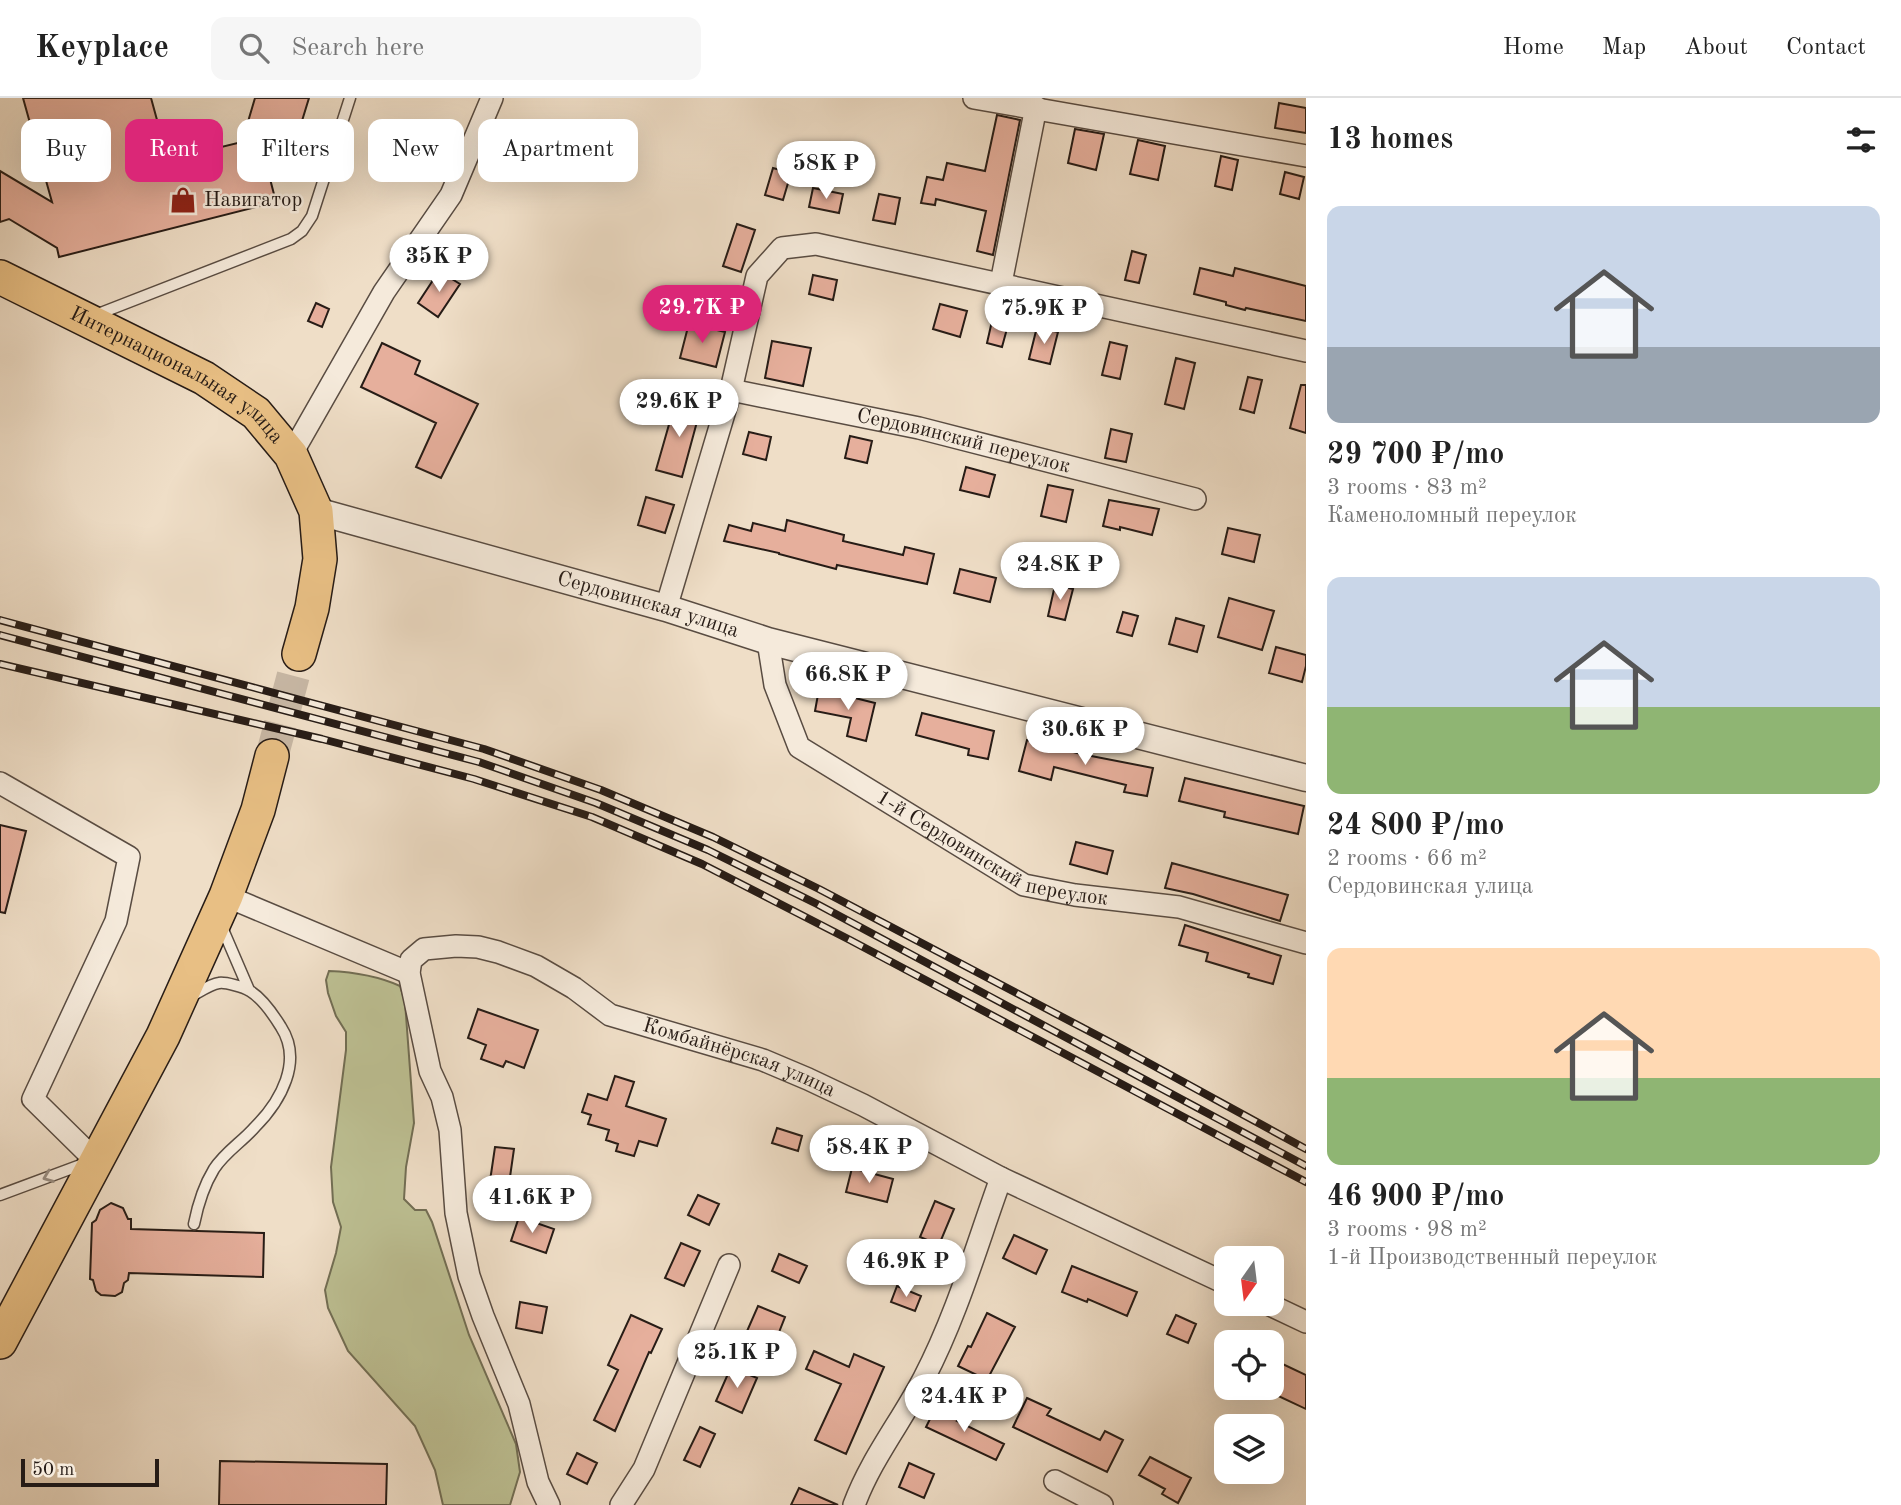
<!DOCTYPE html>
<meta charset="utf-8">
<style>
body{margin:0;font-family:"Old Standard TT",serif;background:#f6f6f6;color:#222;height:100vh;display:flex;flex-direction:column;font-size:26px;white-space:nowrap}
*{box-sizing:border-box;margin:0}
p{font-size:23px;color:#767676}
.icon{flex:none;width:38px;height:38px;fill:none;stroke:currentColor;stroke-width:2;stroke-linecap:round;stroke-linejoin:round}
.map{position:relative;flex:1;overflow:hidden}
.panel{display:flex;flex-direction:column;background:#fff;width:595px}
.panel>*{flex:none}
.top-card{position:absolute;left:21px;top:21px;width:665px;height:63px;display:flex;gap:14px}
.needle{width:46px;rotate:194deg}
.fabs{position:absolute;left:1214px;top:1148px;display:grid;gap:14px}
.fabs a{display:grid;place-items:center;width:70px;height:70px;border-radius:14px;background:#fff;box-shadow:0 7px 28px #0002;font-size:35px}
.scale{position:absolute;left:21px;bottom:18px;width:138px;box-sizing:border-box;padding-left:7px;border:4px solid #271c16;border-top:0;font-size:19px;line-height:24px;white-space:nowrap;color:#271c16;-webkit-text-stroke:5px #f5eadb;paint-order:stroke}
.price{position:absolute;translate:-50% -60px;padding:0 16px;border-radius:24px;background:#fff;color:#222;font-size:23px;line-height:46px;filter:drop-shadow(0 2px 4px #0008)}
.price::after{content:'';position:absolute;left:50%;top:42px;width:21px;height:16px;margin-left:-10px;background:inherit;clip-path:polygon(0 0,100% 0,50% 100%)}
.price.on{background:#db2777;color:#fff}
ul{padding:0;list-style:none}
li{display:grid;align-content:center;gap:14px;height:371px;padding:0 21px}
li span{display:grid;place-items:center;height:217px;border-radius:14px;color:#555}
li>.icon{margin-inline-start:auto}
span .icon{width:126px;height:126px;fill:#fffc;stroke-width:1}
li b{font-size:30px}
h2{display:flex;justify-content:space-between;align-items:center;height:84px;padding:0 21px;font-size:30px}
.chip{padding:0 24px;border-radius:14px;background:#fff;box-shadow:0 7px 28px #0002;font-size:24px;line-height:63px}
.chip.on{background:#db2777;color:#fff}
header{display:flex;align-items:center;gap:42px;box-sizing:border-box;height:98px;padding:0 35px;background:#fff;border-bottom:2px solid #e0e0e0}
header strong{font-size:33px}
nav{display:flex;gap:38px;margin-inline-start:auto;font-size:24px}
.search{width:490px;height:63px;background:#f6f6f6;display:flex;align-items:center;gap:18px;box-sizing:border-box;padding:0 24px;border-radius:14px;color:#767676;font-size:26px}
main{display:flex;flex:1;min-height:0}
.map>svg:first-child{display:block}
</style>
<header>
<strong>Keyplace</strong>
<div class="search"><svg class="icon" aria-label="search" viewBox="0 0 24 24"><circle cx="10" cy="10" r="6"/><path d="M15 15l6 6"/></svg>Search here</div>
<nav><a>Home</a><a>Map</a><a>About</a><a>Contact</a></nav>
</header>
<main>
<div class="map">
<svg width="1306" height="1407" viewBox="0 0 1306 1407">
<rect width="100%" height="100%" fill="#efdec7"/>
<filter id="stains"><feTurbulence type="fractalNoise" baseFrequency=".00286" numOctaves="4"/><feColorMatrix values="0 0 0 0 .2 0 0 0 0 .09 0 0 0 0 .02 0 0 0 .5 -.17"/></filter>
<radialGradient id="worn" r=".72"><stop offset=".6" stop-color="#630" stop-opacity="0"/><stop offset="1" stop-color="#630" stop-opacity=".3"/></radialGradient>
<!-- green -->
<path fill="#bdc093" stroke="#726e54" stroke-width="2" d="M329 873C353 874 378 878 400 888L405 904 414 1025 406 1069 404 1101 415 1112H426L432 1124 469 1237 516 1346 520 1374 510 1407H443L435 1372 415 1328 348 1253 328 1210 325 1192 336 1155 341 1129 333 1104 331 1069 346 952V934L336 918 328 895 326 882Z"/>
<!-- building -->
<path fill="#e6af9c" stroke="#271c16" stroke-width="2" d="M23 0H151L168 62 242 44 255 0H309L294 49 259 38 276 104 59 159 57 150 9 121 0 124V73L52 104Z
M1279 5 1306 10V35L1275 30Z
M997 17 1020 22 993 157 977 153 986 113 936 101 935 107 921 105 927 79 943 82 947 65 985 73Z
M1075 31 1104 36 1096 72 1068 65Z
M1138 42 1165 48 1158 82 1130 76Z
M1221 58 1238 62 1232 92 1215 88Z
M773 70 791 75 783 102 765 97Z
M1285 74 1304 79 1299 101 1280 96Z
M813 90 843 96 839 115 809 109Z
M879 96 900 100 895 126 873 122Z
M737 126 755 132 741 174 723 168Z
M1132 153 1146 157 1139 185 1125 182Z
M1200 170 1233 178 1235 170 1306 188V223L1246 210 1245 212 1226 207V204L1194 196Z
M439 173 460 186 438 219 418 205Z
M813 177 837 182 833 202 809 196Z
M316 205 329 211 322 229 308 223Z
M940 206 967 213 960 239 933 231Z
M992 223 1008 227 1002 249 987 245Z
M689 225 725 234 716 269 680 260Z
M1037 229 1058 234 1050 266 1029 261Z
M772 243 811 250 803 288 765 280Z
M1110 244 1127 248 1120 281 1102 277Z
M382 245 420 263 415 276 478 306 441 380 416 369 436 325 361 289Z
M1176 260 1195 265 1184 311 1165 306Z
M1248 279 1262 282 1254 315 1240 311Z
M1301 287H1306V335L1290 330Z
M676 302 701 309 682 379 656 372Z
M1111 331 1132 336 1126 364 1105 360Z
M749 334 771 339 766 362 743 356Z
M850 338 872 343 867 365 845 360Z
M966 369 995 377 989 399 960 392Z
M1048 387 1073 392 1066 424 1041 418Z
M646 399 674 407 665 435 638 427Z
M1109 402 1159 411 1152 437 1120 429V432L1103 428Z
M787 422 844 437 843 443 903 457 905 449 934 456 927 486 837 467 836 471 779 456V455L724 443 729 427 751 433 753 425 785 433Z
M1228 430 1260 437 1254 464 1222 456Z
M960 471 996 480 990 504 954 495Z
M1055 487 1073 491 1065 522 1048 518Z
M1229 500 1274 513 1262 552 1218 539Z
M1123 514 1138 518 1132 538 1117 534Z
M1176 520 1204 528 1197 554 1169 546Z
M1276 549 1306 557V568L1302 584 1269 575Z
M819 591 875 605 866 643 847 638 851 620 815 613Z
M922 615 994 633 988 661 968 657 969 651 916 637Z
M1027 642 1081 656 1153 670 1147 698 1124 694 1126 687 1054 669 1051 682 1019 673Z
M1185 680 1304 708 1298 736 1224 719 1225 714 1179 703Z
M0 727 26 733 5 815 0 814Z
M1076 744 1113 753 1107 776 1070 766Z
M1172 765 1288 797 1280 823 1193 796 1165 790Z
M1185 827 1281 858 1273 886 1248 879 1249 876 1206 863 1208 855 1179 847Z
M478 911 538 932 524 970 506 963 503 969 481 961 486 947 468 940Z
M615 978 634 984 626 1008 666 1021 657 1048 639 1043 634 1058 616 1053 618 1046 606 1042 609 1032 588 1026 591 1017 582 1014 588 996 607 1002Z
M777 1030 802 1038 798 1053 772 1045Z
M495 1049 514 1051 509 1086 490 1083Z
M852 1070 893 1081 887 1104 846 1094Z
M698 1097 719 1106 709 1127 688 1117Z
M935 1103 954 1111 939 1147 920 1139Z
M111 1105 123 1110 128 1121H131V1131L264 1135 263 1179 129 1175 128 1182 124 1185 122 1194 115 1198 101 1197 96 1193 93 1182 90 1181 92 1125 96 1122 100 1112Z
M519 1119 554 1131 546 1155 511 1143Z
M1014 1137 1047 1152 1036 1176 1003 1160Z
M681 1145 700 1153 684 1188 665 1180Z
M779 1156 807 1168 799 1185 772 1173Z
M1072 1168 1137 1194 1127 1218 1088 1201 1087 1204 1062 1194Z
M897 1188 921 1198 915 1213 891 1204Z
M520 1204 547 1209 542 1235 516 1230Z
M758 1208 785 1219 772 1252 744 1240Z
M987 1215 1015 1229 987 1282 958 1268 968 1248 971 1249Z
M631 1217 662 1231 651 1255 649 1254 615 1333 594 1322 618 1272 608 1267Z
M1176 1217 1196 1226 1188 1245 1167 1236Z
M814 1253 849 1269 854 1256 884 1269 846 1356 815 1342 841 1286 806 1271Z
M1272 1261 1306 1277V1311L1272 1295Z
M731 1269 757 1280 742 1315 716 1303Z
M1027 1300 1051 1311 1047 1317 1100 1342 1105 1333 1123 1342 1107 1374 1013 1329Z
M936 1309 959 1321 957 1323 1004 1346 996 1362 926 1329Z
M700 1329 715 1336 700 1369 684 1362Z
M577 1355 597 1365 587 1386 567 1376Z
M1150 1359 1191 1380 1178 1405 1162 1396 1165 1391 1139 1377Z
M220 1363 387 1366 386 1407H219Z
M909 1365 934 1376 924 1400 899 1389Z
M799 1390 838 1407H791Z"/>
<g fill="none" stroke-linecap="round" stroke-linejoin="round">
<!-- primary-tunnel -->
<path stroke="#c7b7a4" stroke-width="33" stroke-dasharray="33 17" stroke-linecap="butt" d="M272 658 299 556"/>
<!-- service casing -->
<g stroke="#594c42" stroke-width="13">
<path id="service" d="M93 218 291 141 302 133 312 118 350 0
M221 827 249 892
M190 899C198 895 210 886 219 885 225 884 244 889 250 893 263 901 273 916 281 929 303 963 281 1003 255 1029 242 1044 225 1054 214 1071 203 1089 198 1106 194 1126
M0 1097 86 1065"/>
</g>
<!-- minor casing -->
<g stroke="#594c42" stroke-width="24">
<g id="minor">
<path d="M974 0 1306 58"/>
<path d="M1001 185 1036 9"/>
<path id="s1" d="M731 292 919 330 1195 401"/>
<path d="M291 357 384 194 451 97 492 0"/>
<path d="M666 510 731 292 757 178 782 150 816 146 1306 253"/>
<path id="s2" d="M768 543 775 587 799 649 1024 787 1075 797 1179 809 1306 845"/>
<path d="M0 685 129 759 116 823 33 1001 95 1062"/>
<path d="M226 798 409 875"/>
<path d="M1268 1206 1306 1224"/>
<path d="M1055 1383 1102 1407"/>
<path id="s3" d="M549 1407 538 1384 519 1306 483 1218 469 1178 456 1115 450 1032 442 999 430 973 409 875 411 862 424 851 456 848 478 849 498 854 536 868 574 890 610 917 763 962 808 981 863 1007 1001 1080 1227 1186"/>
<path d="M621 1407 644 1371 729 1167"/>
<path d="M854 1407C871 1361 901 1324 924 1280 957 1217 977 1146 1001 1080"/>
</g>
</g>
<!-- tertiary casing -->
<g stroke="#594c42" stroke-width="29">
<g id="tertiary">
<path id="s4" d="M316 413 666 510 768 543 1306 680"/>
</g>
</g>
<!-- primary casing -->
<g stroke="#271c16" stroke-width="36">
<g id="primary">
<path id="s5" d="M0 179 204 280 256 315 291 357 316 413 320 461 312 510 299 556"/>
<path d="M0 1244 163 938 226 798 258 712 272 658"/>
</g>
</g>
<!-- service -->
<use href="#service" stroke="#f5eadb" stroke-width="10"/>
<!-- minor -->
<use href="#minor" stroke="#f5eadb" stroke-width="21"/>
<!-- tertiary -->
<use href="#tertiary" stroke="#f5eadb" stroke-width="26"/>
<!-- primary -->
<use href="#primary" stroke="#e8bf84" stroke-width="33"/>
<!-- rail casing -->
<g stroke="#271c16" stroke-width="8">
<path id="rail" d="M0 522 484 651 601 692 713 739 819 791 1123 951 1306 1051
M0 537 479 664 596 705 708 752 817 806 1306 1068
M0 566 322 641 474 681 592 719 702 766 850 842 1306 1084"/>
</g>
<!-- rail -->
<use href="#rail" stroke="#f5eadb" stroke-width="5" stroke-dasharray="16" stroke-linecap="butt"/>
</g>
<!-- one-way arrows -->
<defs><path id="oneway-chevron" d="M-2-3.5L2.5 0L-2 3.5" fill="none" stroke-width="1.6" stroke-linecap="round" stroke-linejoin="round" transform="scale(1.75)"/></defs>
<use stroke="#988d82" href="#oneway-chevron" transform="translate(48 1079) rotate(159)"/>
<!-- icons -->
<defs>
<g id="shop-bare" transform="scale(2.1)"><path d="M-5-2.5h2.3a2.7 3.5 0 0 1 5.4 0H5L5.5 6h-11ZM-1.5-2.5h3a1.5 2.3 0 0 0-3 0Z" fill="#8f2418" stroke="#f5eadb" stroke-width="2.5" paint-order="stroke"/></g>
</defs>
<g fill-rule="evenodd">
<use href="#shop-bare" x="183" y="102"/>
</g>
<g text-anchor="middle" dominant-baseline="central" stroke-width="5" stroke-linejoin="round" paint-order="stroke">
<!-- poi labels -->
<g font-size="21" fill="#271c16" stroke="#f5eadb" text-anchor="start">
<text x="204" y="102">Навигатор</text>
</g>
<!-- street labels -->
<g font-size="21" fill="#271c16" stroke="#f5eadb">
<text stroke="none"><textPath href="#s5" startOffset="203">Интернациональная улица</textPath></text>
<text stroke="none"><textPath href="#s1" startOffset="238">Сердовинский переулок</textPath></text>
<text stroke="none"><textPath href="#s4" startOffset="345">Сердовинская улица</textPath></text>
<text stroke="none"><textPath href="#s2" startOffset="332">1-й Сердовинский переулок</textPath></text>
<text stroke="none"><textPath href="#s3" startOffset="924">Комбайнёрская улица</textPath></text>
</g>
</g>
<rect width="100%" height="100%" filter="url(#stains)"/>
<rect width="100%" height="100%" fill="url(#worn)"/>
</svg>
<div class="fabs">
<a><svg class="needle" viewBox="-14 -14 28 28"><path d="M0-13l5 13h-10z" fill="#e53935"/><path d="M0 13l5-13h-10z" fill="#767676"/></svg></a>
<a><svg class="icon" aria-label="locate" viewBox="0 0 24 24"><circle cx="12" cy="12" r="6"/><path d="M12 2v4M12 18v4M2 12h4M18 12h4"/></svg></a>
<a><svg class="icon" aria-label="layers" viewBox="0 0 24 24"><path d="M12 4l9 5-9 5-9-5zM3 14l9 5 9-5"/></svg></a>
</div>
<div class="scale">50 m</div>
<b class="price" style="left:826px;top:103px">58K ₽</b>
<b class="price" style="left:439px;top:196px">35K ₽</b>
<b class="price on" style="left:702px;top:247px">29.7K ₽</b>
<b class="price" style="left:1044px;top:248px">75.9K ₽</b>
<b class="price" style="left:679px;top:341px">29.6K ₽</b>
<b class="price" style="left:1060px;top:504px">24.8K ₽</b>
<b class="price" style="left:848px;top:614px">66.8K ₽</b>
<b class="price" style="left:1085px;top:669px">30.6K ₽</b>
<b class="price" style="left:869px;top:1087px">58.4K ₽</b>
<b class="price" style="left:532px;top:1137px">41.6K ₽</b>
<b class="price" style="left:906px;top:1201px">46.9K ₽</b>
<b class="price" style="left:737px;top:1292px">25.1K ₽</b>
<b class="price" style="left:964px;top:1336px">24.4K ₽</b>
<div class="top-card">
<a class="chip">Buy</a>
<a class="chip on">Rent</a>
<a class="chip">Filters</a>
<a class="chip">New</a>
<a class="chip">Apartment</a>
</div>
</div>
<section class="panel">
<h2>13 homes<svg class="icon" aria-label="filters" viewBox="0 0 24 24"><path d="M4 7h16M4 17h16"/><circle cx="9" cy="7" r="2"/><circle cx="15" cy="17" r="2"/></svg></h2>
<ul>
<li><span style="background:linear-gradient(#c9d6e8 65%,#9aa5b1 0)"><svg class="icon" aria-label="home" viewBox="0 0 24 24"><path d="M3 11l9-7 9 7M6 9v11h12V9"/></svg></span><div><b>29 700 ₽/mo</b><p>3 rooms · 83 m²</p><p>Каменоломный переулок</p></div></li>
<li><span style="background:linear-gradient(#c9d6e8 60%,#8fb573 0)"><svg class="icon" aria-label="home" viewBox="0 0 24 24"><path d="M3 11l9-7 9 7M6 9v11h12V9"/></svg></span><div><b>24 800 ₽/mo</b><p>2 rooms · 66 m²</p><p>Сердовинская улица</p></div></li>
<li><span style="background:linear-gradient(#ffd9b3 60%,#8fb573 0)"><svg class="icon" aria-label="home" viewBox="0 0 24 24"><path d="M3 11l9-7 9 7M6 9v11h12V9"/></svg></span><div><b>46 900 ₽/mo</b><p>3 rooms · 98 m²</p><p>1-й Производственный переулок</p></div></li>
</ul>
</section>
</main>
